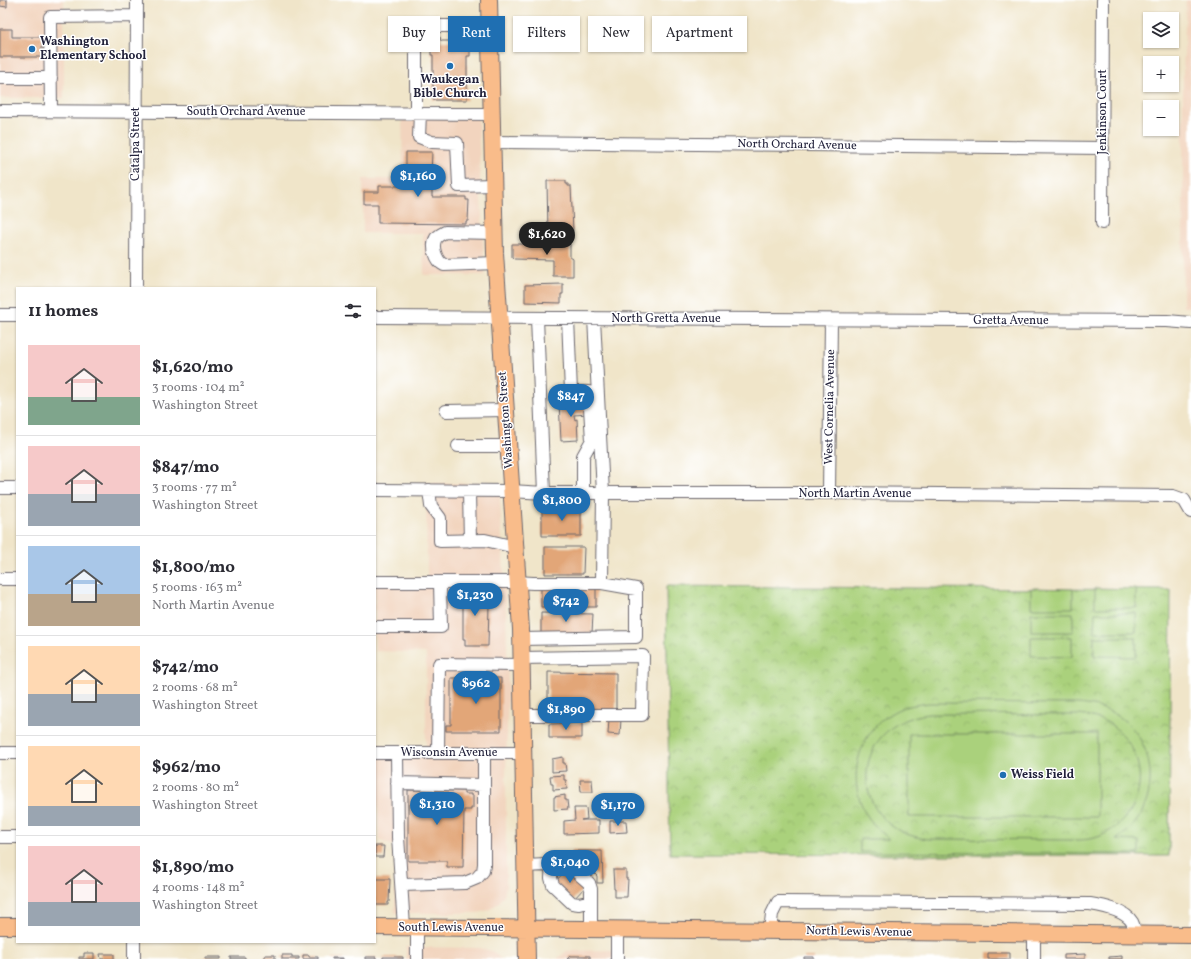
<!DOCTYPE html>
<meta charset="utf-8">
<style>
body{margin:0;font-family:Vollkorn,serif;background:#f2f2f3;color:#2b2b33;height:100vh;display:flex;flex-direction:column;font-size:15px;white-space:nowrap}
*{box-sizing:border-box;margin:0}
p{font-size:13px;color:#7c7c81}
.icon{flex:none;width:22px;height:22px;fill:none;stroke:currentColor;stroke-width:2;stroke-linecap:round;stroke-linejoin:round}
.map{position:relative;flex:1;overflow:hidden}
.side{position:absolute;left:16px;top:287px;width:360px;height:656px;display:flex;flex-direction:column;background:#fff;border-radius:0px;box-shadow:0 1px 3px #0004}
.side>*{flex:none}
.top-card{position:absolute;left:388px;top:16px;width:380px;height:36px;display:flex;gap:8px}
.fabs{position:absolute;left:1143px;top:12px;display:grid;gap:8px}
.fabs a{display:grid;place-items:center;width:36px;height:36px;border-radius:0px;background:#fff;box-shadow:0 1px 3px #0004;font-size:20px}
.price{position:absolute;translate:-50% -34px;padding:0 9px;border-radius:14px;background:#1f6fb2;color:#fff;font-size:13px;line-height:26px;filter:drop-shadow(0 1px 2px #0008)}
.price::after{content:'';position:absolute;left:50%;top:24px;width:12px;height:9px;margin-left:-6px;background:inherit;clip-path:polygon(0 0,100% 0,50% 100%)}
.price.selected{background:#222;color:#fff}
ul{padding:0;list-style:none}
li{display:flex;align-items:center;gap:12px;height:100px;padding:0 12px}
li+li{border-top:1px solid #e1e1e2}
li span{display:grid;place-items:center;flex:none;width:112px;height:80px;border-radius:0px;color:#555}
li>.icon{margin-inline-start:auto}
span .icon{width:48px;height:48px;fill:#fffc;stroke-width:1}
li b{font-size:17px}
h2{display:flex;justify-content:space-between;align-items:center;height:48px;padding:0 12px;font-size:17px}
.tag{padding:0 14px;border-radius:0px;background:#fff;box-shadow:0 1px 3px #0004;font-size:14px;line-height:36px}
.tag.selected{background:#1f6fb2;color:#fff}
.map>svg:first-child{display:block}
</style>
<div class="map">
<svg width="1191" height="959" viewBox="0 0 1191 959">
<defs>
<pattern id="park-crowns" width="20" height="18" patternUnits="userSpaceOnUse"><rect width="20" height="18" fill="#aad17c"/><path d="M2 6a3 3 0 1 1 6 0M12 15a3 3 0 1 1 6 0" fill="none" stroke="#92b36c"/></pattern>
</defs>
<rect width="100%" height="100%" fill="#fff"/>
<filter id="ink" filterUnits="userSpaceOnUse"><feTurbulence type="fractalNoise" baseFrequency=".025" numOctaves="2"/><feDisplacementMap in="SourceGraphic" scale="8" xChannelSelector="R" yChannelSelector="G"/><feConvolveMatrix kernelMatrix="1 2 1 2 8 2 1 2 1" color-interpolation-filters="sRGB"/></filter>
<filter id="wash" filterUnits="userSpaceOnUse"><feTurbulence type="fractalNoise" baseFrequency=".012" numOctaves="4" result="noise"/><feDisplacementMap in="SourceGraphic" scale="16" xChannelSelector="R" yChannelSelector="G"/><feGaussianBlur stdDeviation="0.9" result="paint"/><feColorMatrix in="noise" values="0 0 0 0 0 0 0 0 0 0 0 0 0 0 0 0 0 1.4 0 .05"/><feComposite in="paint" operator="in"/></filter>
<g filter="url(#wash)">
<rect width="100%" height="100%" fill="#f0e5c9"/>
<!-- built -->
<path fill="#f2d4be" d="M0 0H64V98H0Z
M1186 0H1191V307H1183V77Z
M478 109 480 178 485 275H424L423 233H363V179H403L402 110Z
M426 483 499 484 506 611 508 682 506 776V886L504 895 498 903 489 910 478 913H395L396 847 379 840 376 747H426V653L375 651V577L427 578Z
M406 947 479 948 492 951 501 959H406Z
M616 950V959H557L567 951Z"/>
<!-- park -->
<path fill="url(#park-crowns)" stroke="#667a5c" d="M666 586 1171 590 1169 856 670 854Z"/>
<!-- garden -->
<path fill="#aad17c" stroke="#667a5c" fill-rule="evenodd" d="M1031 588 1073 589V608H1031Z
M1095 588 1136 589V608H1095Z
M1031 613H1073V632H1031Z
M1095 613H1136V632H1094Z
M1031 637H1072V657L1031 656Z
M1094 637H1136V657L1094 656Z
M929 703 1078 704C1090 705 1101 707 1113 713 1149 732 1160 779 1141 814 1135 825 1126 833 1116 840L1139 841V854L860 852V839H889C880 831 871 823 865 812 844 774 862 721 905 707 913 705 921 704 929 703ZM929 714 1078 715C1089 716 1100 718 1110 724 1139 743 1149 783 1129 813 1121 823 1111 832 1098 837 1091 839 1084 840 1077 840L929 839C846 832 846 722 929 714Z
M909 734H1097V817H909Z"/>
<g id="blocks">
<!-- building -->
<path fill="#e2a678" d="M0 0H7V7L0 6Z
M0 29H12V37H42V57H0Z
M433 37H440L441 41H467V47H470V56H467V100H433V81L431 82V75H433V55H431V49H433Z
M406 152H432L431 173 441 174V187H432V197H466V200H469L468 221H466V224L378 223V204H364V192H379V186H406Z
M547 181H566V184H568V186H571L573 231 548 232Z
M512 244H570V258H572L573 259V276H553V260L514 259 512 257Z
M563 284V294H561V303L525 302V285Z
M587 400 588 414 574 415 575 420 577 419 578 440 561 441 559 402Z
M542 509H581V536H542Z
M545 547H584L583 574H545Z
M541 586 597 588V589H596V607H541Z
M464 589H486L487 604H489L488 646H465V639H463V604H464V601H458V591L464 592Z
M541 613 593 614 592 633 541 634Z
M548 672 616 673V711H548Z
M451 678H501V731H446V725H451Z
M609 719H621L620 735 608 734Z
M582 723V738H549V724Z
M563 757V763H565L566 771 552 772V759Z
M564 775V780H566L567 789 553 790V784H551L550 776Z
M580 780H592L593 792H581Z
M408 790 464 791V794H471V796H473V808H471V810H464L463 867H447V861H408Z
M565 795V800H567L568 809 554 810V797Z
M574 808H586L587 819 581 820H599V833L564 834V821L575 820Z
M610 821H626L627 832 610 833Z
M375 846H384L383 857H375Z
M572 851H602L603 883H597V876L578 858H572Z
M568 868 586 886 572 901 554 883Z
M613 870H626V879H628L627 897H615V889H614Z
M375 879H390L389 902H388V905H376V901H375Z
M84 953H94V959H79V957H84Z
M988 953H1010V959H988Z
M100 954H114V959H101Z
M1085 954V959H1064V955Z
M265 955H275V959H265Z
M282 955H292V957H299V959H282Z
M303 955H309V957H318V959H303Z
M570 956H590V959H567Z
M1122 956V959H1109V957Z
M205 957H221V959H205Z
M231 957H245V959H231Z
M365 957H376V959H365Z
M383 957H403V959H383Z
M804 957H814V959H804Z
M332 958H343V959H332Z"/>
</g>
</g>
<g filter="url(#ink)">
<use href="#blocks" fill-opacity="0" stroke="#6a666d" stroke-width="1"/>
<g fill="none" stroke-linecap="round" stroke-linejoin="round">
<!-- minor casing -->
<g stroke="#6a666d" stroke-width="14">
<path id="minor" d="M0 78H51
M0 111 491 114
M51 111 50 17 137 16
M416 113V34L421 28 429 26H489
M420 113 419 137 432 142 457 143 459 186 493 185
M492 142 1103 148
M1102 223 1103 0
M495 233 445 232C441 234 439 235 436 238 431 246 436 261 444 265L496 263
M136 288 137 0
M0 315H17
M375 317 1167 321 1191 323
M537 318 544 493
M568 318 571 392H589L592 440 583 456V493
M594 318 603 493 602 583
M446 411 506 410
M458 446H508
M0 488H17
M375 490 511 491 544 493H829L1173 496 1184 500 1191 512
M429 490 431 506 440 518V541L485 540 515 547
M469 491 470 541
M829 493 831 320
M0 579H17
M375 582H440
M375 627H441L440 582H517L533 583H602L636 589V637L521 639
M521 658 643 656 642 715H522
M0 753H17
M375 753H523
M397 753 398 837 404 927
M438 753 439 664 521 665
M397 783 483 785
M0 837H17
M552 864 551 878 553 885 572 903 579 904 591 901
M525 866 567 864 589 883 591 889V929
M402 885 465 883 477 878 483 871 484 864V753
M417 927V959
M617 929V959
M770 931 772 914 778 902 1090 904C1103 906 1125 910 1132 922 1134 926 1135 931 1136 934
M134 959V942
M1034 959V933"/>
</g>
<!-- major casing -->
<g stroke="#6a666d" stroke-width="18">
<path id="major" d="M489 0 495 253 521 629 527 959
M0 926H17
M375 927 1191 935"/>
</g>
<!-- minor -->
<use href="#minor" stroke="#fff" stroke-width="12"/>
<!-- major -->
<use href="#major" stroke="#f9bc8a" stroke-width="16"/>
</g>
</g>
<!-- markers -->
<g fill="#1f6fb2" stroke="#fff" stroke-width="1.5">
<circle cx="32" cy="49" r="4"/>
<circle cx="450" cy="66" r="4"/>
<circle cx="1003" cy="775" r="4"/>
</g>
<g text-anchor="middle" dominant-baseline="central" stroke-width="3" stroke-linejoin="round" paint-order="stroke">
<!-- poi labels -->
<g font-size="12" font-weight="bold" fill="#22223b" stroke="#fff" text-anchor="start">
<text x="40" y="42">Washington<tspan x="40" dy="14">Elementary School</tspan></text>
<text x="450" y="80" text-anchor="middle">Waukegan<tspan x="450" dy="14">Bible Church</tspan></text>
<text x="1011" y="775">Weiss Field</text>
</g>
<!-- street labels -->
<g font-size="12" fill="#22223b" stroke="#fff">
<text x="246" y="112">South Orchard Avenue</text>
<text transform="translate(1103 112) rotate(-90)">Jenkinson Court</text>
<text transform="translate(136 144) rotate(-90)">Catalpa Street</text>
<text transform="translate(797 145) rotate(1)">North Orchard Avenue</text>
<text x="666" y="319">North Gretta Avenue</text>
<text x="1011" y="321">Gretta Avenue</text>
<text transform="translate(830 407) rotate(-89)">West Cornelia Avenue</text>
<text transform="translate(506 420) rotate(-94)">Washington Street</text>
<text x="855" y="494">North Martin Avenue</text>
<text x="449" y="753">Wisconsin Avenue</text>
<text x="451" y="928">South Lewis Avenue</text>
<text transform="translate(859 932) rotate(1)">North Lewis Avenue</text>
</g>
</g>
</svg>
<div class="fabs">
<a><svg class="icon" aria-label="layers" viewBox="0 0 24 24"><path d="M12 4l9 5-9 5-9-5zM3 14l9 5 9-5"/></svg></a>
<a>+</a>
<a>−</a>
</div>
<b class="price" style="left:418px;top:198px">$1,160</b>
<b class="price selected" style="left:547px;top:256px">$1,620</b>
<b class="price" style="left:571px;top:418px">$847</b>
<b class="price" style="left:562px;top:522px">$1,800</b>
<b class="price" style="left:475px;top:617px">$1,230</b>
<b class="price" style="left:566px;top:623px">$742</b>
<b class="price" style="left:476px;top:705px">$962</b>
<b class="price" style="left:566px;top:731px">$1,890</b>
<b class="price" style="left:437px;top:826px">$1,310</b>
<b class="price" style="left:618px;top:827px">$1,170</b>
<b class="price" style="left:570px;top:884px">$1,040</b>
<div class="top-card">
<a class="tag">Buy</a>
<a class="tag selected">Rent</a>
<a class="tag">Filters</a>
<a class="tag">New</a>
<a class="tag">Apartment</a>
</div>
<section class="side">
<h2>11 homes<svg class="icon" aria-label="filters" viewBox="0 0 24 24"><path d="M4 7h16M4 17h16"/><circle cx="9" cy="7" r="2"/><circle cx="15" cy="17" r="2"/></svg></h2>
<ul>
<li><span style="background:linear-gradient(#f6c9c9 65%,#7fa58c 0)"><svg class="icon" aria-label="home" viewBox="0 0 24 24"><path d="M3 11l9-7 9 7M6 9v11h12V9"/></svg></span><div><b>$1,620/mo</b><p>3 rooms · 104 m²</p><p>Washington Street</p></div></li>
<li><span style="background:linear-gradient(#f6c9c9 60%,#9aa5b1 0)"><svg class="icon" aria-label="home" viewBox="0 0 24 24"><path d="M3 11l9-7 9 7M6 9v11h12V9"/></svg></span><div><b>$847/mo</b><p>3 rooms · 77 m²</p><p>Washington Street</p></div></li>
<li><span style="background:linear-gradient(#a9c7e8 60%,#b9a48a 0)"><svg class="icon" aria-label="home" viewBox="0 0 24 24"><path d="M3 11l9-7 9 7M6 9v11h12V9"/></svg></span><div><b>$1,800/mo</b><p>5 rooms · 163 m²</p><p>North Martin Avenue</p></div></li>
<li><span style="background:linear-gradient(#ffd9b3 60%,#9aa5b1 0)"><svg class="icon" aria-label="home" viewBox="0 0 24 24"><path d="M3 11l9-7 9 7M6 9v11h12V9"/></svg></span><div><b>$742/mo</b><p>2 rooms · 68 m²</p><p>Washington Street</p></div></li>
<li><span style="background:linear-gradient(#ffd9b3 75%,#9aa5b1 0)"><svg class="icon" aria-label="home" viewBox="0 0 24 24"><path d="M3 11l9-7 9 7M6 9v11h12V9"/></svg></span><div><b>$962/mo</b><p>2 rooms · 80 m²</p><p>Washington Street</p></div></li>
<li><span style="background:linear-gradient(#f6c9c9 70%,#9aa5b1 0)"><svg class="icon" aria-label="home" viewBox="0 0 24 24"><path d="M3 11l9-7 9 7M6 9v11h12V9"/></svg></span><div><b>$1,890/mo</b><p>4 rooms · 148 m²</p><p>Washington Street</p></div></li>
</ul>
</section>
</div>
